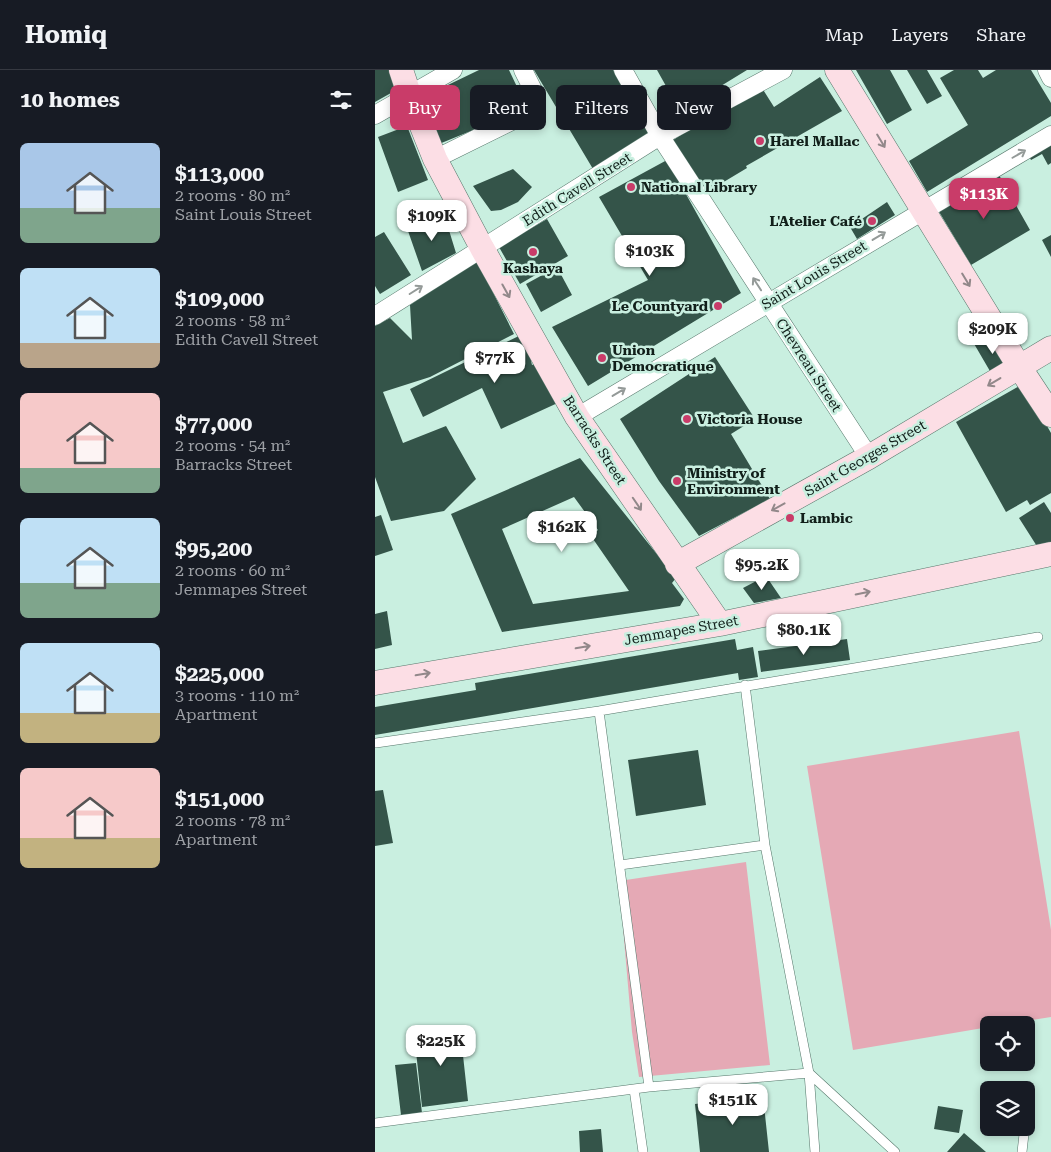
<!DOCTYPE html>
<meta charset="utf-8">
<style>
body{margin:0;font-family:"Roboto Serif",serif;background:#242831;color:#f1f3f6;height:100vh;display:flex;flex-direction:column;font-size:19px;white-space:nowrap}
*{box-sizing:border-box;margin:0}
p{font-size:16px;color:#9ea1a6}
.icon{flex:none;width:28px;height:28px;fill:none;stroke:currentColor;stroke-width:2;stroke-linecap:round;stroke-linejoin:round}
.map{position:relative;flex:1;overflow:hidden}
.side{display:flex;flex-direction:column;background:#171b24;width:375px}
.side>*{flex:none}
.banner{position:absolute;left:15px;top:15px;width:475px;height:45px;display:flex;gap:10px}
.fabs{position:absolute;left:605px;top:946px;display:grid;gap:10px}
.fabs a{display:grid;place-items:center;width:55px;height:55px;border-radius:8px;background:#171b24;box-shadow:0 2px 8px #0003;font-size:25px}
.price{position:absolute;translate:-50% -42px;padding:0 11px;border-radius:10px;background:#fff;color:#222;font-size:16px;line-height:32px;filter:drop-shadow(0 1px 2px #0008)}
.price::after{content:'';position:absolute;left:50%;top:30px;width:15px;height:11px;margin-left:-8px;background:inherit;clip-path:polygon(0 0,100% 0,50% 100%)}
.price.current{background:#c93c69;color:#fff}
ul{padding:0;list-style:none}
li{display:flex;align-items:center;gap:15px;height:125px;padding:0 20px}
li span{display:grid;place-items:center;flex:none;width:140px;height:100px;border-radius:8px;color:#555}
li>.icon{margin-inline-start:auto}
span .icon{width:60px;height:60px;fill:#fffc;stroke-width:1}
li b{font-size:21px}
h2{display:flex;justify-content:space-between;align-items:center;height:60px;padding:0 20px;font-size:21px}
.tag{padding:0 18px;border-radius:8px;background:#171b24;box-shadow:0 2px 8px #0003;font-size:18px;line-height:45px}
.tag.current{background:#c93c69;color:#fff}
header{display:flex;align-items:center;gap:30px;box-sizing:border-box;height:70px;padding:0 25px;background:#171b24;border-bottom:1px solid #363941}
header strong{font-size:24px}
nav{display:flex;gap:28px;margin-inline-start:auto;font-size:18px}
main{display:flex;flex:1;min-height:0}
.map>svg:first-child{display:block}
</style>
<header>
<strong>Homiq</strong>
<nav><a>Map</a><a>Layers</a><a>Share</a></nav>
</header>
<main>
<section class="side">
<h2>10 homes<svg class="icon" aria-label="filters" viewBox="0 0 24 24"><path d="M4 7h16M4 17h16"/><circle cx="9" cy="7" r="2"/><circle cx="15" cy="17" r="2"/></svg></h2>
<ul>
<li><span style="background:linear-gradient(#a9c7e8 65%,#7fa58c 0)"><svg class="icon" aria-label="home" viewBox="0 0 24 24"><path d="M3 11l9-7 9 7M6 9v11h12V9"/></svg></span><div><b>$113,000</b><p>2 rooms · 80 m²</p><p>Saint Louis Street</p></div></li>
<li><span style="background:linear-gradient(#bfe0f5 75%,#b9a48a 0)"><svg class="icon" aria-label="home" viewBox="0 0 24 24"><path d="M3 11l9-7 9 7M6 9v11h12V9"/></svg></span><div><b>$109,000</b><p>2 rooms · 58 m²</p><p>Edith Cavell Street</p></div></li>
<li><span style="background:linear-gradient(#f6c9c9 75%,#7fa58c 0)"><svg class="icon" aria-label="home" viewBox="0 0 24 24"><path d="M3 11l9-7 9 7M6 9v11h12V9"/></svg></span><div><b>$77,000</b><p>2 rooms · 54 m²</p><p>Barracks Street</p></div></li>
<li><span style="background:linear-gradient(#bfe0f5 65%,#7fa58c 0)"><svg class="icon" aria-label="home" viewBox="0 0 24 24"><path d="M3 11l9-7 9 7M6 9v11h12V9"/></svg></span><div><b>$95,200</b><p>2 rooms · 60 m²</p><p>Jemmapes Street</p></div></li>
<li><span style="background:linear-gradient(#bfe0f5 70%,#c2b280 0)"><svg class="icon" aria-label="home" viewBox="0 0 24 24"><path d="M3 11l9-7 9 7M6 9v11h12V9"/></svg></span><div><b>$225,000</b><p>3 rooms · 110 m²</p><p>Apartment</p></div></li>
<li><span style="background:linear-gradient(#f6c9c9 70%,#c2b280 0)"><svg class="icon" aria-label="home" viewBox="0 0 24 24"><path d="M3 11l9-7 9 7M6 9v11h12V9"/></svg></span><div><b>$151,000</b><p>2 rooms · 78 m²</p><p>Apartment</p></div></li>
</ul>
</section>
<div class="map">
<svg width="676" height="1082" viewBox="0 0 676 1082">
<rect width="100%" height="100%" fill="#c9efe0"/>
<!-- green -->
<path fill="#e5a9b5" d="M644 661 676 860V947L626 955H614V957L478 980 432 696Z
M371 792 395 995 264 1007 257 962 244 811Z"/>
<!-- building -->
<path fill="#345449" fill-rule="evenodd" d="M0 0H16L23 19 0 32Z
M104 0H134L152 38 64 74 48 27Z
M159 0H238L276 64 218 99Z
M282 0H372L305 41Z
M481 0H515L537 40 512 54Z
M532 0H552L567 26 552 34Z
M579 0H603L608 8 621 0H656L676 33V46L552 122 534 91 593 55 565 8Z
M445 7 467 41 371 96 372 98 327 125 295 72 339 44 387 18 399 37Z
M32 56 53 110 23 122 3 67Z
M676 68V93L673 95 667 84 656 90 652 82Z
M292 90 366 223 213 316 177 257 273 210 224 127Z
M138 99 157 117 143 132 126 140 116 141 98 116Z
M624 105 655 160 596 195 563 140Z
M512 132 520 145 482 169 475 157Z
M69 144 81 183 47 201 33 161Z
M172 149 193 186 145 214 124 177Z
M9 162 36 205 5 224 0 216V167Z
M676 165V187L667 170Z
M101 189 139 264 55 307 8 322 28 373 71 356 101 409 69 441 16 451 0 407V256L15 248 37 270 35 235Z
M182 197 197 225 166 242 151 214Z
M617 261 639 297 619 308 598 272Z
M150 263 157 295 169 289 187 331 126 359 107 318 48 347 35 319Z
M340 287 380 349 356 364 395 429 324 466 284 411 245 349Z
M648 314 676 363V423L655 435 652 430 631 442 581 352Z
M205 388 301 508 297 513 309 529 305 536 127 562 76 444ZM199 427 223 460 216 466 254 521 158 534 127 459Z
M669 432 676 443V474L665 481 644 448Z
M6 445 18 480 0 486V447Z
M391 506 406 528 379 533 368 518Z
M12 541 17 575 0 579V544Z
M360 569 362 580 378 577 383 607 364 610 363 603 0 665V637L101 620 100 613Z
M472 569 475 590 386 602 383 581Z
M323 680 331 735 261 746 253 690Z
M8 720 18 773 0 776V721Z
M85 958 93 1031 47 1037 39 963Z
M41 993 47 1043 26 1045 20 995Z
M388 1026 394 1082H325L320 1034Z
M563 1036 588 1040 584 1063 559 1059Z
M226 1059 228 1082H205L204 1061Z
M589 1063 611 1082H572Z"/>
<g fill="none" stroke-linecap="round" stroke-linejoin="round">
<!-- lane casing -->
<g stroke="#55766a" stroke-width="10">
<path id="lane" d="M370 615 390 775 434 1003 440 1082
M224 641 274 1017
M1 673 224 641 663 567
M245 795 390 775
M259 1019 268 1082
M0 1053 274 1017 434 1003 520 1082
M647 1082 649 1064"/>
</g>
<!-- street casing -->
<g stroke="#55766a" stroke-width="19">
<path id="street" d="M248 0 285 66 494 387
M672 0 676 8
M0 45 78 0
M60 89 157 41 158 20 148 0
M0 246 285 66 408 0
M202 347 676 65"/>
</g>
<!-- secondary casing -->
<g stroke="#55766a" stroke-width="25">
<path id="secondary" d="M26 0 34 24 60 89 107 178 202 347 345 554
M462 0 645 298 676 345
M302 494 494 387 676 278
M0 613 345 554 676 484"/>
</g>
<!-- lane -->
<use href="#lane" stroke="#fff" stroke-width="9"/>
<!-- street -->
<use href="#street" stroke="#fff" stroke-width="18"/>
<!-- secondary -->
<use href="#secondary" stroke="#fcdee5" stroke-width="24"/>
</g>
<!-- one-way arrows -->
<defs><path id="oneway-shaft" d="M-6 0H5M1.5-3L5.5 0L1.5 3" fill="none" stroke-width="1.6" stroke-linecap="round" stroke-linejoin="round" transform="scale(1.25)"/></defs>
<g stroke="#92888a">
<use href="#oneway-shaft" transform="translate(506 71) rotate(59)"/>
<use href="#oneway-shaft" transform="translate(591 210) rotate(59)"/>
<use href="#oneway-shaft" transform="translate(131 221) rotate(61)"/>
<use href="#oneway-shaft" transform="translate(619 312) rotate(149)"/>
<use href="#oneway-shaft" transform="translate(262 434) rotate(56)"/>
<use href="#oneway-shaft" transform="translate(403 437) rotate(151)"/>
<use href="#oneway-shaft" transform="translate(488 523) rotate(-12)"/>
<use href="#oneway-shaft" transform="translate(208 577) rotate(-10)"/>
<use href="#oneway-shaft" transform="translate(48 604) rotate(-10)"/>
</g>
<g stroke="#949a98">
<use href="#oneway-shaft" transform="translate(644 84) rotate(-30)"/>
<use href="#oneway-shaft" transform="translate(504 166) rotate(-31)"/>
<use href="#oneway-shaft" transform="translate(382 214) rotate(-123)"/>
<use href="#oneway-shaft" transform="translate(41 220) rotate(-32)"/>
<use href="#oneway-shaft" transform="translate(244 322) rotate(-31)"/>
</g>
<!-- markers -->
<g fill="#c93c69" stroke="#c9efe0" stroke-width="2">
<circle cx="385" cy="71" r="5"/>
<circle cx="256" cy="117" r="5"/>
<circle cx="497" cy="151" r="5"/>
<circle cx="158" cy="182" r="5"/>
<circle cx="343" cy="236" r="5"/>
<circle cx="227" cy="288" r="5"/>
<circle cx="312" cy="349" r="5"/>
<circle cx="302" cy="411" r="5"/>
<circle cx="415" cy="448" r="5"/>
</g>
<g text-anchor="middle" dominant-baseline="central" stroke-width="5" stroke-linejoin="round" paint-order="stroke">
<!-- poi labels -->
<g font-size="14" font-weight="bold" fill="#111f1a" stroke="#c9efe0" text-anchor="start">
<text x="395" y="71">Harel Mallac</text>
<text x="266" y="117">National Library</text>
<text x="487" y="151" text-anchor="end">L'Atelier Café</text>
<text x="158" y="198" text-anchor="middle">Kashaya</text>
<text x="333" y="236" text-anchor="end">Le Countyard</text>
<text x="237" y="280">Union<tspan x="237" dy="16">Democratique</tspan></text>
<text x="322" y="349">Victoria House</text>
<text x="312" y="403">Ministry of<tspan x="312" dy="16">Environment</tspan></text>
<text x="425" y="448">Lambic</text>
</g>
<!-- street labels -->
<g font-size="14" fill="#111f1a" stroke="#c9efe0">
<text transform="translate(202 119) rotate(-32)">Edith Cavell Street</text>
<text transform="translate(439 205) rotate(-31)">Saint Louis Street</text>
<text transform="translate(434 295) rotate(57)">Chevreau Street</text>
<text transform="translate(220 370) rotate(57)">Barracks Street</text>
<text transform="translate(490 388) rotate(-30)">Saint Georges Street</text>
<text transform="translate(306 560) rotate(-10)">Jemmapes Street</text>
</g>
</g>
</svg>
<div class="fabs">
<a><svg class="icon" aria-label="locate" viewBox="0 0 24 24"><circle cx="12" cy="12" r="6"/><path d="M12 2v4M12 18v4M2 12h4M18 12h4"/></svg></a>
<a><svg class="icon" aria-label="layers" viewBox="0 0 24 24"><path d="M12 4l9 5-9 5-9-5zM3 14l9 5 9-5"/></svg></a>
</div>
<b class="price current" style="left:609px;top:150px">$113K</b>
<b class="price" style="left:57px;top:172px">$109K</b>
<b class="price" style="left:275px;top:207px">$103K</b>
<b class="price" style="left:618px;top:285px">$209K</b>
<b class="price" style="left:120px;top:314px">$77K</b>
<b class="price" style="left:187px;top:483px">$162K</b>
<b class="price" style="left:387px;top:521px">$95.2K</b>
<b class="price" style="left:429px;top:586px">$80.1K</b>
<b class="price" style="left:66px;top:997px">$225K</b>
<b class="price" style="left:358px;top:1056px">$151K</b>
<div class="banner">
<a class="tag current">Buy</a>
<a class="tag">Rent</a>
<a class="tag">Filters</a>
<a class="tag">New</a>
</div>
</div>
</main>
